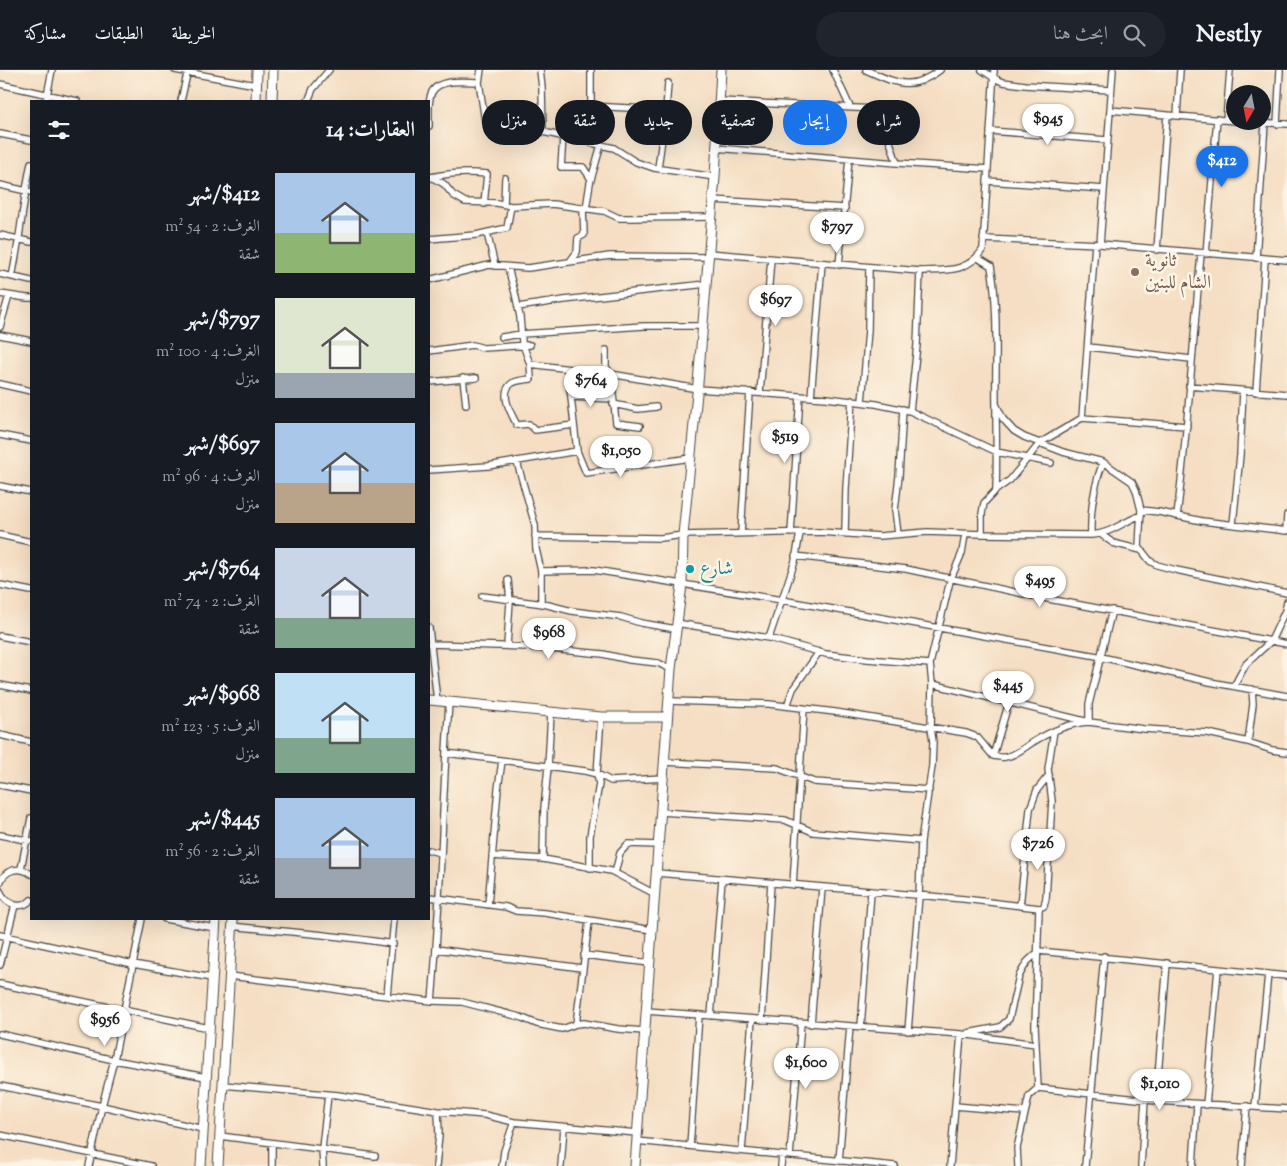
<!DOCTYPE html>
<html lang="ar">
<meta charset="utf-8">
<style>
body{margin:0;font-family:"Sorts Mill Goudy",Amiri,serif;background:#20242c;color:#f1f3f6;direction:rtl;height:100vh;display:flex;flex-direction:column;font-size:19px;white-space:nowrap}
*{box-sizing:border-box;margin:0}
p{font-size:16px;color:#9ea1a6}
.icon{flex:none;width:28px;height:28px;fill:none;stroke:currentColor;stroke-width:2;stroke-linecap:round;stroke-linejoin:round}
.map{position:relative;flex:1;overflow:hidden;direction:ltr}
.drawer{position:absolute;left:30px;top:30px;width:400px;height:820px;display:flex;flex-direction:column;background:#171b24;border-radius:0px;box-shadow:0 5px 20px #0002;direction:rtl}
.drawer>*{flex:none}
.hud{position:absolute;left:445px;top:30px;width:475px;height:45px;direction:rtl;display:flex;gap:10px}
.needle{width:32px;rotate:190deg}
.tools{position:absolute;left:1226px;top:15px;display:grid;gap:10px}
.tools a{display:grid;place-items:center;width:45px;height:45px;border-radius:50%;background:#171b24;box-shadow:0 5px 20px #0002;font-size:25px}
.price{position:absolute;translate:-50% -42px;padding:0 11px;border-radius:18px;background:#fff;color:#222;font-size:16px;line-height:32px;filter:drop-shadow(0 1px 2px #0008)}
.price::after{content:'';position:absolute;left:50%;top:30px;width:15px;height:11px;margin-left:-8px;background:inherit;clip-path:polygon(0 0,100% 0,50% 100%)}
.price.current{background:#1a73e8;color:#fff}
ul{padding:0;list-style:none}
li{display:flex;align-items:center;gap:15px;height:125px;padding:0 15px}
li span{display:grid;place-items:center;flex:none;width:140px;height:100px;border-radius:0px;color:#555}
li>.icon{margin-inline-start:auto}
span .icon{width:60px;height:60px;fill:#fffc;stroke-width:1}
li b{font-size:21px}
h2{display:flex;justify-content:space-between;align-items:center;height:60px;padding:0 15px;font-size:21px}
.pill{padding:0 18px;border-radius:22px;background:#171b24;box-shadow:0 5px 20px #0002;font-size:18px;line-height:45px}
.pill.current{background:#1a73e8;color:#fff}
header{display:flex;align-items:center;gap:30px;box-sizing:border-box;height:70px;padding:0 25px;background:#171b24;border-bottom:1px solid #363941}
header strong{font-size:24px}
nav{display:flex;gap:28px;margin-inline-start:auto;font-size:18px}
.search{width:350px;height:45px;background:#20242c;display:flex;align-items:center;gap:12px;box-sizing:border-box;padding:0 18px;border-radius:28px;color:#9ea1a6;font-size:19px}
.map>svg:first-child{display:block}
</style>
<header>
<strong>Nestly</strong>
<div class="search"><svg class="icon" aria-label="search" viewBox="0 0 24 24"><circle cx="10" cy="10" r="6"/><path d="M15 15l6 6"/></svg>ابحث هنا</div>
<nav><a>الخريطة</a><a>الطبقات</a><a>مشاركة</a></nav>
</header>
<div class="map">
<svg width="1287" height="1096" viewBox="0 0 1287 1096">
<rect width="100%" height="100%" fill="#fcf5e5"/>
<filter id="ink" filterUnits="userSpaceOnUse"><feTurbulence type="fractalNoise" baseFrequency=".02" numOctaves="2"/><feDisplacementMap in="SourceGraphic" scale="10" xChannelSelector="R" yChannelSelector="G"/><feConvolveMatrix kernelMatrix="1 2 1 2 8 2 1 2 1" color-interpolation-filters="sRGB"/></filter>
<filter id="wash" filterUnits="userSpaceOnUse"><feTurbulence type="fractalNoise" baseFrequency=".0096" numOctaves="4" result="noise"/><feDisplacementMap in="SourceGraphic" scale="20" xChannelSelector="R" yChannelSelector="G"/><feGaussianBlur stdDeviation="1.12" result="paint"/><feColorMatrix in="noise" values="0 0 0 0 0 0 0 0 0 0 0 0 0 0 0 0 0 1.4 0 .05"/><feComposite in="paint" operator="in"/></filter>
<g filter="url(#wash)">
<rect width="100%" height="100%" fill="#f5dec3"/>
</g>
<g filter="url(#ink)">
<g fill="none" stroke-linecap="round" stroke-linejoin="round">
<!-- street casing -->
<g stroke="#494642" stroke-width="8">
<path id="street" d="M175 0 256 15
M540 0 542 18 543 62 614 78 636 92 654 98 715 107
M833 0 850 37
M866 0C896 13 911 22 940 0
M982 0 994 8 1003 12 1025 15 1111 20
M479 12 485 51
M0 14 77 31
M46 31 52 0
M181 31 188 0
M308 31 313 19 329 0
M719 31 875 39 886 60 897 93
M591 36V0
M666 40 668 13
M1110 40 1235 51
M1177 46 1180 0
M1226 50 1230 0
M1241 51 1287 54
M1277 54 1280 0
M429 56C429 47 428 37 430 28 433 7 464 12 479 12L481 0
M990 61 1107 70
M0 64 31 70
M563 67 561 97H583L591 109
M589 72 591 36 666 40 658 98
M716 78 897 93 988 99
M431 107 444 114 453 125 465 132 497 133 511 136 552 134 604 141 619 148H631L711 147
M431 107C450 103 467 102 487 104L484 134
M987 111 1104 119
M0 115 31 122
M712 130 845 138
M504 134 505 108
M586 139 590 113 601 75
M487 163 495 196
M0 165 31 172
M429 169 476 165 507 158 511 136
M983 169 1100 174 1287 190
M1095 174 1082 348 1187 356
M1100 174 1113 0
M1157 180 1167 45
M709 183 920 201C946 200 968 203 983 179L994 0
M1206 184 1217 49
M978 188 991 196C999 242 995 289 996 335 996 364 997 392 996 420
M1256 188 1265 53
M571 190 577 182 578 168 584 165 583 138
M839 195 849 89
M508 198 515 223 520 247 522 272 530 294 531 309C525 310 516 310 511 314 499 324 512 345 517 355L529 354 535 360 574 355
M0 204 31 211
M12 207C20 169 23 131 31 93
M429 210 489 195 528 198 610 186 708 187
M0 224 27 228H31
M518 237 564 230 706 214
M0 257 9 226
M0 265 31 271
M502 267 521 264 644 256H703
M1088 277 1191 289
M606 280V297L611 304 616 353 640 356
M429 281 473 275 483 278 530 275
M530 294 611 304 698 319 827 328 876 334 910 341 997 382 1051 393
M463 308 466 335
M429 312 476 308
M0 314 31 321
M1189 316 1287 324
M1256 322 1265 189
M760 323 771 189
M571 327 613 329
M811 327 822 193
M862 332 868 260 869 197
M613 334 638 339 656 337
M996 334 1003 349 1014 361 1024 367 1063 382 1103 392 1132 412 1136 420 1141 440 1139 477 1150 491 1157 495 1176 500 1287 523
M910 341 917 275 920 201
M0 365 31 371
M577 381 586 403 691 388
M517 392 535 455 536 479 541 501V534
M429 400 488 396 577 381 568 300
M0 416 31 422
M1141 440 1159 442 1202 451 1287 461
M1177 446C1188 359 1193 271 1201 184
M1233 454 1240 385 1243 321
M1286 461 1287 445
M741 463 750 322
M791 463 800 326
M845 463 846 418 852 330
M898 464 895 440 899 406 903 339
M982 464V444L984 433 996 420 1010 410 1040 373 1082 348
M0 465 31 472
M1091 465C1090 439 1094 416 1103 392
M1102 465 1113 473 1141 480
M535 466 661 468 683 465 819 462 880 466 927 462 982 464 1091 465C1110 464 1123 452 1141 445
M795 486 906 499 1038 527 1287 574
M541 501 594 500 782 530 1097 586 1210 612 1287 626
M0 515 31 521
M482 526 544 534 572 541 621 547 641 553 676 559
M676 553 769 568 826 584 867 589 930 594
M429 558 437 631
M0 566 31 572
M769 568 795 491 800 463
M430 574 529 577 603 584 630 590 658 593 671 599
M507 576 510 531 508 510
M932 614 1089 652 1144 659 1208 663 1248 672 1272 680 1287 682
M0 615 31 621
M1234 616 1246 594 1271 571 1285 541 1287 532
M669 631 769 634 835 642 966 663 977 667 993 686C996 686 1001 688 1005 687 1015 686 1025 677 1033 672 1051 661 1069 653 1089 652
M787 636 793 619 819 582
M1089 652V634L1112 540
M0 665 31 672
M1248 672 1253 634 1252 619
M446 683 585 701 597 704 611 711 664 708
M993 686 1009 632
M665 692 777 698 814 712 929 720
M0 715 31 721
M661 742 785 750 813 762 921 771
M0 765 31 771
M429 780 440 783
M492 786 543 789 611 801 655 824
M543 789 544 738 548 697 551 643
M590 798V766L599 714 597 704 601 647
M21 799 31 748
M615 803 620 783 628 774 659 775
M657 803 964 829 1039 838 1044 836 1046 828 1052 731 1048 699 1054 661
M0 813C5 799 19 796 31 804
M793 815 804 638
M0 821C6 834 20 841 31 830
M429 827 506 837 516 841 545 843 652 860
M488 835 498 719 502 691
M1020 836 1030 739 1037 720 1049 705
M165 849 215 858
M232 856C286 862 340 865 393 874
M0 865 133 894 212 908
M436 879 582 898
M584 885 650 893
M0 895 15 835
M229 906 315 916 352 922 432 931 462 932 520 947 537 954 562 959 576 954 584 953 618 959 644 961
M0 914 209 958
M387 926 394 849
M432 931C441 832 442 732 449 633
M646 941 961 964 1036 974
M711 946 722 809
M762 950 771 813
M576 954 589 851
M811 954 822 818
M861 957 871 822
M908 961 919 826 921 771 932 696 933 672 931 658 932 614 930 594 950 511 962 483 965 464
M968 963 1000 957 1009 949 1019 906 1027 892 1039 881 1287 906
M0 964 114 990 206 1007
M223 1015 338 1025 438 1041 485 1045 514 1052 637 1063
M0 1016 102 1036 203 1059
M1038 1018 1035 956 1039 838
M1156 1031 1167 893
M1206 1035 1218 899
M955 1036 1024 1042
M1255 1037 1268 904
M0 1065 151 1096
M220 1066 375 1086
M636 1071 895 1096
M690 1076 699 945
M742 1081 752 949
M790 1086 801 953
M839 1091 850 956
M89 1096 102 1036 114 990 142 849
M272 1096V1073
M323 1096 322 1078 328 1025
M436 1096 439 1065 438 1041
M502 1096 504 1081 514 1052
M561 1096 564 1057
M781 1096 782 1085
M950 1096 961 964
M1018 1096 1017 1078 1029 1026 1038 1018 1156 1031 1287 1039
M1085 1096 1104 886
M1141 1096 1145 1030
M1193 1096 1197 1034
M1242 1096 1247 1036"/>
</g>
<!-- secondary casing -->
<g stroke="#494642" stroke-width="11">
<path id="secondary" d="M256 31 257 0
M272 31 273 0
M429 630 601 647H667
M201 1096 216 849
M218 1096 233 849
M635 1096 671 599 682 515 683 465 698 313 715 107 721 0"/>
</g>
<!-- street -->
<use href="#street" stroke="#fff" stroke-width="5.5"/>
<!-- secondary -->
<use href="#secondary" stroke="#fff" stroke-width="9"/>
</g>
</g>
<!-- markers -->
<circle fill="#8d6e63" stroke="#fcf5e5" stroke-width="2" cx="1135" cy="202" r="5"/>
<circle fill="#0f9aa8" stroke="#fcf5e5" stroke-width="2" cx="690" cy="499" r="5"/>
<g text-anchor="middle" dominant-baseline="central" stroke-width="5" stroke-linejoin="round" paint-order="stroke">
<!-- education labels -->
<g font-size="19" fill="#785e54" stroke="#fcf5e5" text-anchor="start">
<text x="1145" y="191">ثانوية<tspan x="1145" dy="22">الشام للبنين</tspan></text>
</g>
<!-- culture labels -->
<g font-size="19" fill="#0d838f" stroke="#fcf5e5" text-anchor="start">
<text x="700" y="499">شارع</text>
</g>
</g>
</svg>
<div class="tools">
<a><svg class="needle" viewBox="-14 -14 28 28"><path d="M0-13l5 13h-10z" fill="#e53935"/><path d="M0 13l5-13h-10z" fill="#9ea1a6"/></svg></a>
</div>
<b class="price" style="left:1048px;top:76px">$945</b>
<b class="price current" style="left:1222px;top:118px">$412</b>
<b class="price" style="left:837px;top:184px">$797</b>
<b class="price" style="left:776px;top:257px">$697</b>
<b class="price" style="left:591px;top:338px">$764</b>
<b class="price" style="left:785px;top:394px">$519</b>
<b class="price" style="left:621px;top:408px">$1,050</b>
<b class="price" style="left:1040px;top:538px">$495</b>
<b class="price" style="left:549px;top:590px">$968</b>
<b class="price" style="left:1008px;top:643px">$445</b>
<b class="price" style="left:1038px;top:801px">$726</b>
<b class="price" style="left:105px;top:977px">$956</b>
<b class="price" style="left:806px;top:1020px">$1,600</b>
<b class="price" style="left:1160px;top:1041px">$1,010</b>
<div class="hud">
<a class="pill">شراء</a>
<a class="pill current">إيجار</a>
<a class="pill">تصفية</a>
<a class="pill">جديد</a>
<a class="pill">شقة</a>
<a class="pill">منزل</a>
</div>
<section class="drawer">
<h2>العقارات: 14<svg class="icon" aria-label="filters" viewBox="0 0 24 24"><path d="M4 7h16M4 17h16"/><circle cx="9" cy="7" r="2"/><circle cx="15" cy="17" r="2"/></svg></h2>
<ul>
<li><span style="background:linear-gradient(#a9c7e8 60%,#8fb573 0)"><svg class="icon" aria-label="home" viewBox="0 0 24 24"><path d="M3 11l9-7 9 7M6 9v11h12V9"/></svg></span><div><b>$412/شهر</b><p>الغرف: 2 · 54 m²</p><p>شقة</p></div></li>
<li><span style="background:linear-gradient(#dfe7d0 75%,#9aa5b1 0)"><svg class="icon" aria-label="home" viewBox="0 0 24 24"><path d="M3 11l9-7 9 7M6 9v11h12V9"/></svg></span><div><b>$797/شهر</b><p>الغرف: 4 · 100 m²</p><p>منزل</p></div></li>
<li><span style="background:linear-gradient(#a9c7e8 60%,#b9a48a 0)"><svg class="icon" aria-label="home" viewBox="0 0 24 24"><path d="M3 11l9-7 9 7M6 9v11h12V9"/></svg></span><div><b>$697/شهر</b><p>الغرف: 4 · 96 m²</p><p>منزل</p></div></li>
<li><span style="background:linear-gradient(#c9d6e8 70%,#7fa58c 0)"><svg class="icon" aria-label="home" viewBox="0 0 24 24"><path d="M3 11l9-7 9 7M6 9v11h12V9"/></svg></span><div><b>$764/شهر</b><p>الغرف: 2 · 74 m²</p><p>شقة</p></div></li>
<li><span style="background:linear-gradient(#bfe0f5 65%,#7fa58c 0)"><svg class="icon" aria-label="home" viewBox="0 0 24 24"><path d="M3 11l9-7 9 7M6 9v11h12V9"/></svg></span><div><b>$968/شهر</b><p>الغرف: 5 · 123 m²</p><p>منزل</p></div></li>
<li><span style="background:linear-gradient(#a9c7e8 60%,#9aa5b1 0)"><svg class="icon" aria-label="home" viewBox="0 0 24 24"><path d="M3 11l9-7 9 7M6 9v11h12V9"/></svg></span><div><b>$445/شهر</b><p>الغرف: 2 · 56 m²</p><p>شقة</p></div></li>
</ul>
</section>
</div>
